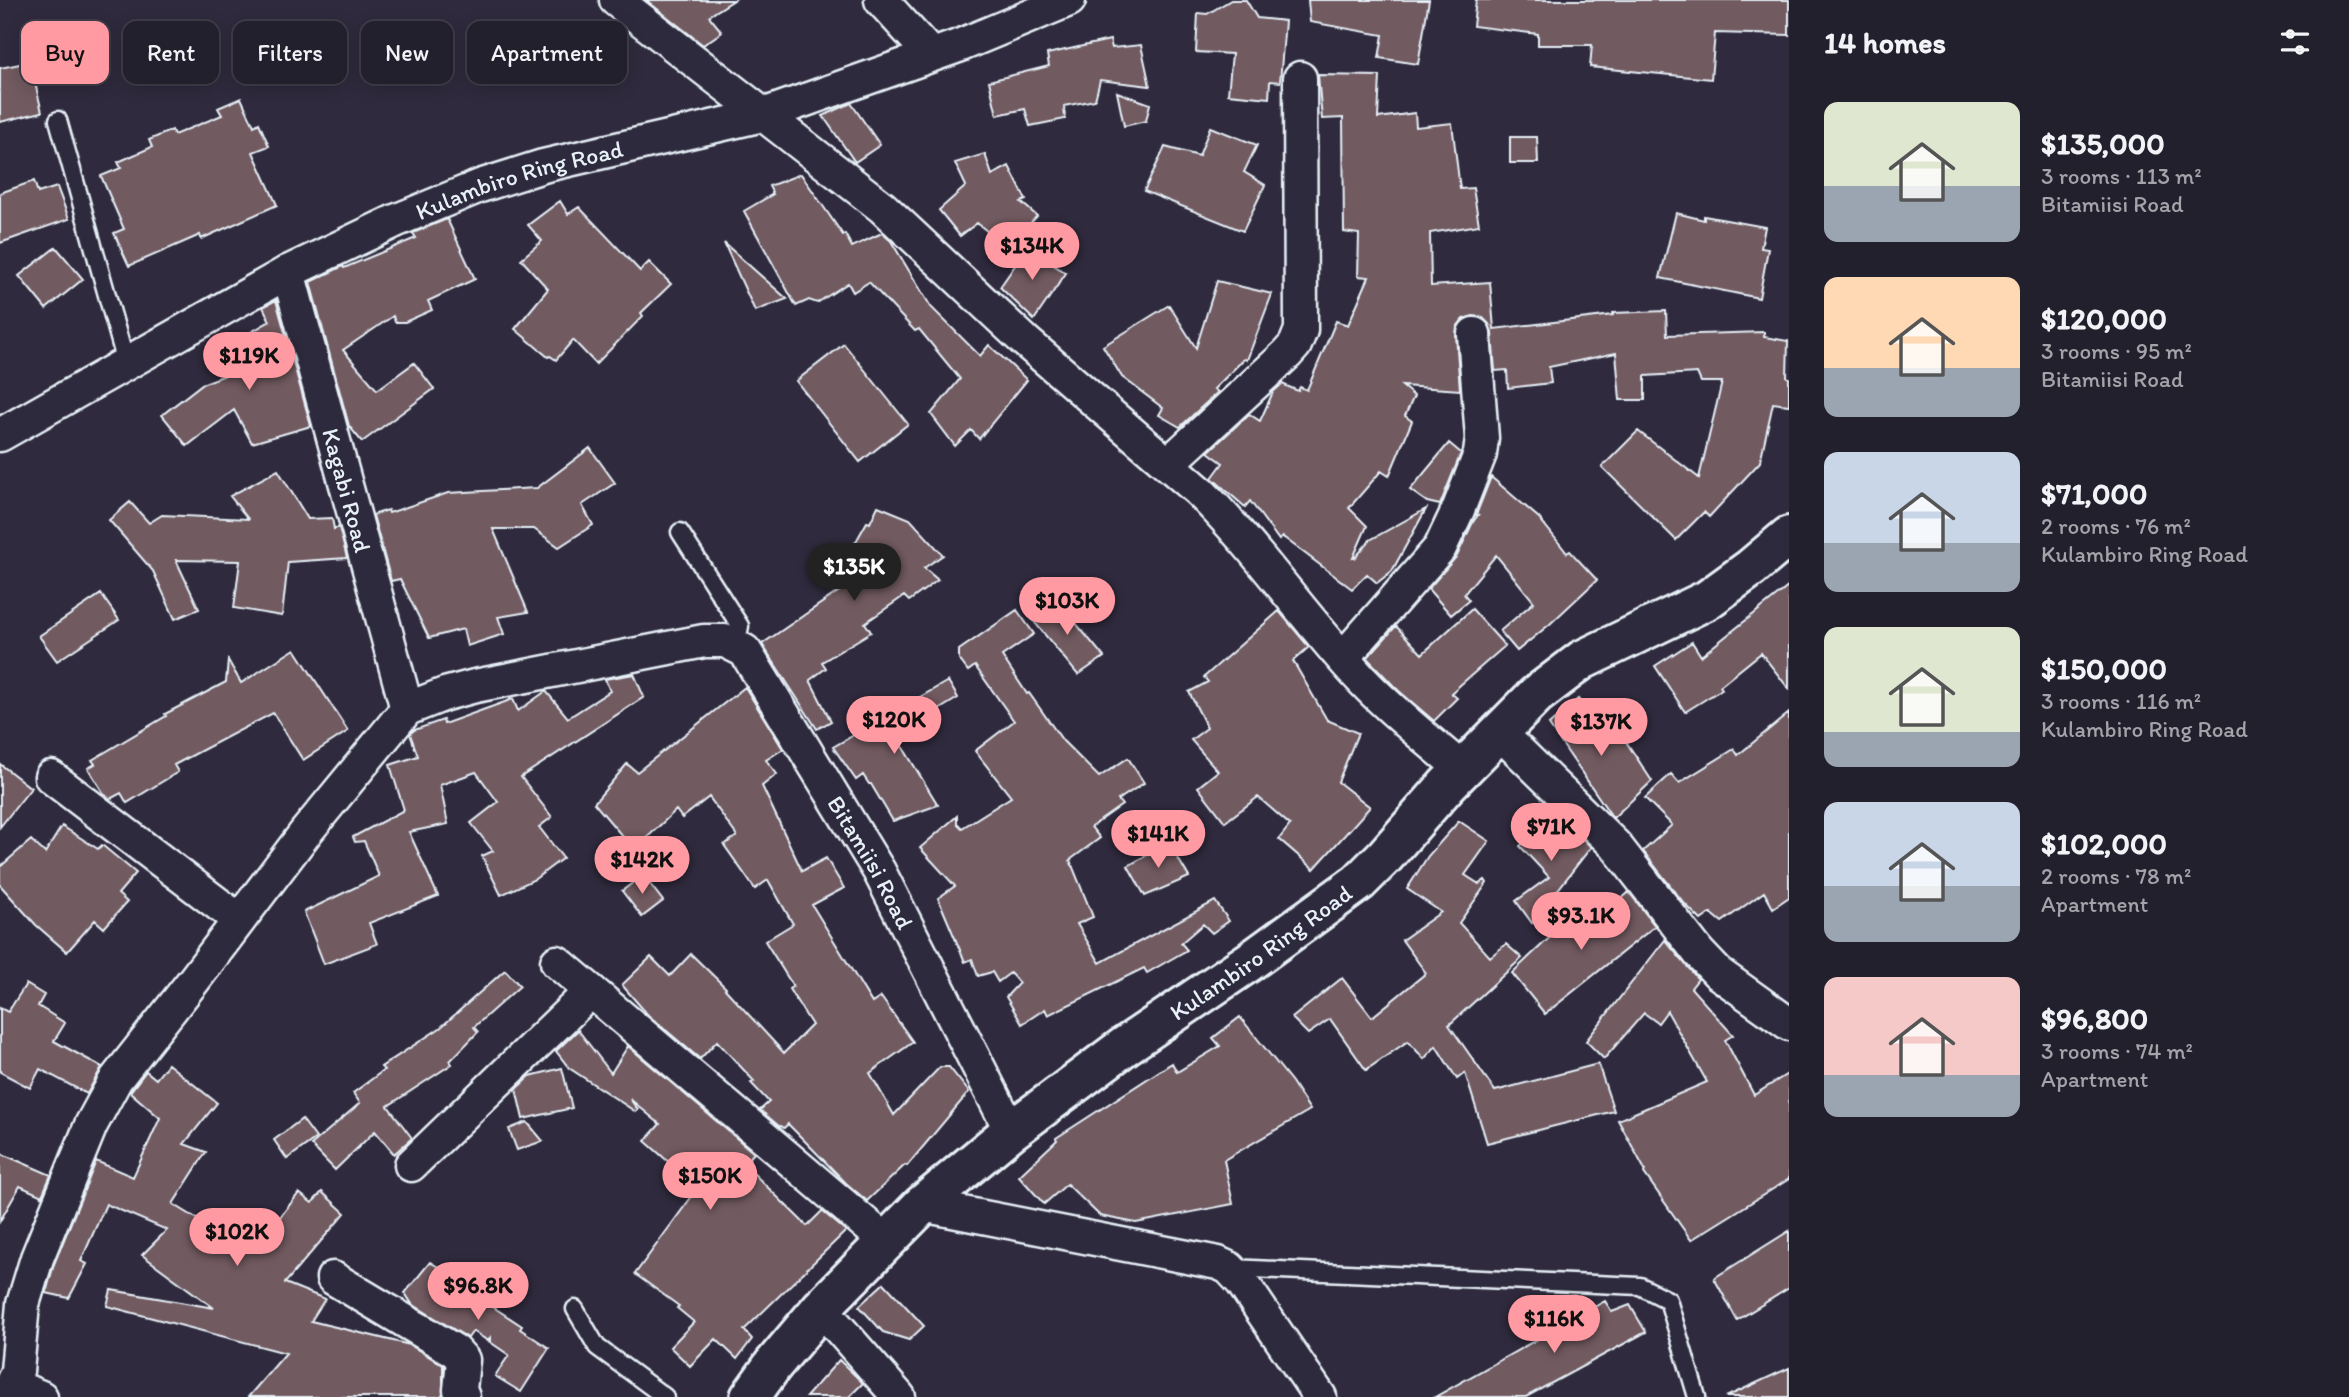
<!DOCTYPE html>
<meta charset="utf-8">
<style>
body{margin:0;font-family:Itim,sans-serif;background:#2f2d3a;color:#f1f3f6;height:100vh;display:flex;flex-direction:column;font-size:26px;white-space:nowrap}
*{box-sizing:border-box;margin:0}
p{font-size:23px;color:#a3a3aa}
.icon{flex:none;width:38px;height:38px;fill:none;stroke:currentColor;stroke-width:2;stroke-linecap:round;stroke-linejoin:round}
.map{position:relative;flex:1;overflow:hidden}
.drawer{display:flex;flex-direction:column;background:#23202e;width:560px}
.drawer>*{flex:none}
.top-card{position:absolute;left:21px;top:21px;width:665px;height:63px;display:flex;gap:14px}
.price{position:absolute;translate:-50% -60px;padding:0 16px;border-radius:24px;background:#ff9aa2;color:#111;font-size:23px;line-height:46px;filter:drop-shadow(0 2px 4px #0008)}
.price::after{content:'';position:absolute;left:50%;top:42px;width:21px;height:16px;margin-left:-10px;background:inherit;clip-path:polygon(0 0,100% 0,50% 100%)}
.price.selected{background:#222;color:#fff}
ul{padding:0;list-style:none}
li{display:flex;align-items:center;gap:21px;height:175px;padding:0 35px}
li span{display:grid;place-items:center;flex:none;width:196px;height:140px;border-radius:14px;color:#555}
li>.icon{margin-inline-start:auto}
span .icon{width:84px;height:84px;fill:#fffc;stroke-width:1}
li b{font-size:30px}
h2{display:flex;justify-content:space-between;align-items:center;height:84px;padding:0 35px;font-size:30px}
.pill{padding:0 24px;border-radius:14px;background:#23202e;box-shadow:0 4px 18px #0003,0 0 0 2px #403e4a;font-size:24px;line-height:63px}
.pill.selected{background:#ff9aa2;color:#111}
main{display:flex;flex:1;min-height:0}
.map>svg:first-child{display:block}
</style>
<main>
<div class="map">
<svg width="1789" height="1397" viewBox="0 0 1789 1397">
<rect width="100%" height="100%" fill="#2f2a3d"/>
<filter id="ink" filterUnits="userSpaceOnUse"><feTurbulence type="fractalNoise" baseFrequency=".0143" numOctaves="2"/><feDisplacementMap in="SourceGraphic" scale="14" xChannelSelector="R" yChannelSelector="G"/><feConvolveMatrix kernelMatrix="1 2 1 2 8 2 1 2 1" color-interpolation-filters="sRGB"/></filter>
<g filter="url(#ink)">
<!-- building -->
<path fill="#715a60" stroke="#e8f1f8" stroke-width="2" d="M646 0H734L709 16 722 32 703 45Z
M1231 0H1246L1257 18 1285 21 1280 82 1270 81 1269 98 1228 94 1232 54 1196 52 1198 13 1207 14Z
M1308 0H1429L1418 64 1379 58 1383 35 1310 22Z
M1476 0H1789V35L1715 33 1711 79 1590 67 1592 45H1538V34L1473 26Z
M1110 40 1112 48 1141 45 1150 86 1100 80 1095 100 1064 106 1065 119 1030 126 1025 109 997 115 989 81 1049 66 1047 54Z
M30 62 42 112 0 122V68Z
M1318 75 1380 76 1378 118 1415 113 1416 127 1452 123 1460 189 1473 188 1479 225 1430 233 1431 286 1490 282 1494 329 1613 315V313L1666 311 1667 335 1764 332V337L1788 341 1787 377 1789 378V405L1773 403 1760 462 1709 517 1704 512 1676 540 1602 467 1638 431 1699 478 1722 382H1701L1697 373 1645 376V400H1620L1616 353 1549 367 1551 383 1508 388 1507 370 1495 371 1492 333 1489 324 1483 318 1473 316 1463 319 1457 327 1456 335 1460 390 1402 386 1414 396 1405 416 1412 421 1389 476 1381 471 1349 508 1367 526 1353 558H1355L1370 540 1426 509 1392 571 1377 583 1367 574 1352 589 1283 537 1279 540 1250 501 1245 507 1212 478 1223 463 1208 452 1249 414 1260 421 1273 392 1282 384 1298 391 1300 387 1307 390 1336 321 1348 325 1369 277 1358 276 1359 234 1344 232 1343 118 1322 119Z
M1117 92 1150 104 1146 121 1124 126Z
M241 98 254 126 259 123 269 146 253 152 277 205 201 239 200 235 129 266 114 233 124 229 101 176 121 168 118 162 152 147 149 140 172 130 174 135 222 115 218 108Z
M851 103 880 145 855 162 823 116Z
M1210 127 1257 145 1244 172 1265 185 1243 231 1144 191 1165 147 1199 156Z
M1510 137H1537L1538 163H1510Z
M985 154 992 175 1009 166 1026 200 1021 202 1037 216 1008 248 977 223 960 236 939 210 966 186 955 163Z
M801 174 843 235 845 234 852 247 882 233 891 241 931 307 980 356 989 345 1027 380 979 439 971 430 955 446 931 414 960 379 919 329 915 331 869 282 853 292 848 283 817 303 809 300 796 306 744 211 773 194 769 186Z
M34 181 38 193 57 187 69 219 0 243V193Z
M560 201 568 214 579 207 640 271 649 262 671 284 641 313 643 316 596 364 573 340 556 360 550 356 548 357 515 329 548 289 521 259 542 241 528 225Z
M1676 213 1704 220V216L1765 227 1761 248 1768 249 1759 298 1660 278Z
M447 219 475 279 428 301 432 310 405 322H395L393 316 343 350 377 390 414 363 434 389 362 442 349 426 310 282 343 266 344 268 416 238 413 233Z
M724 243 787 299 755 311Z
M56 247 83 279 46 309 19 276Z
M1027 248 1066 273 1034 320 1000 287Z
M1217 281 1272 294 1247 360 1244 359 1214 389 1218 392 1180 427 1159 415 1163 408 1122 377 1103 346 1169 305 1196 348Z
M276 300 311 426 252 443 234 410 187 446 162 415 202 384 262 361 246 335 270 321 263 307Z
M844 344 908 424 860 462 796 381Z
M1449 443 1461 453 1440 505 1427 502 1410 490Z
M590 448 615 483 582 505 593 525 559 547 534 529H493L528 612 498 617 504 634 467 646 463 629 429 638 400 579 391 581 373 515 388 510 389 513 448 493 537 488Z
M278 470 308 519 332 518 334 529 339 527 347 558 288 562 282 616 234 608 240 561 176 560 199 609 175 619 153 571 109 520 130 502 149 523 162 515 248 519 230 496Z
M1491 477 1539 518 1567 553 1570 551 1597 580 1550 624 1517 651 1500 631 1534 602 1496 555 1464 594 1469 600 1451 615 1428 589 1457 556 1473 522 1478 515H1476Z
M878 506 910 519 943 555 924 568 938 580 909 601 904 596 865 623 871 632 822 662 826 668 810 680 831 721 817 729 762 644 861 576 842 566 867 522 870 523Z
M1789 586V689L1761 653 1720 686 1722 689 1685 712 1655 666 1692 642 1701 656Z
M101 594 119 620 57 661 39 636Z
M1055 598 1104 657 1078 675 1031 618Z
M1472 609 1505 646 1451 693 1457 698 1434 721 1399 691 1367 658 1396 626 1422 654Z
M1017 610 1034 634 1002 656 1027 694 1029 693 1063 741 1099 777 1128 758 1144 783 1118 800 1122 805 1091 827 1100 838 1070 860 1093 917 1077 924 1100 963 1215 901 1229 921 1212 933 1203 924 1181 943 1187 950 1147 973 1144 968 1048 1015 1045 1009 1022 1024 1006 997 1019 983 1010 973 998 982 992 972 978 976 972 959 965 962 938 898 955 886 920 848 957 816V823L962 828 1011 797 975 751 1014 721 975 666 968 671 959 659V650Z
M1279 611 1309 647 1293 661 1327 720 1358 733 1338 782 1370 807 1314 869 1279 839 1290 825 1258 797 1225 822 1198 787 1218 771 1191 740 1207 728 1189 692 1208 682 1204 677Z
M295 649 348 731 303 760 273 713 174 765 178 772 127 803 121 793 110 799 104 794 88 768 95 764 92 760 166 716 165 714 226 682 228 660 241 683Z
M634 674 644 697 521 777 552 817 539 827 563 858 535 879 501 895 482 856 493 851 471 823 498 802 476 772 440 785 448 824 409 832 438 896 369 923 377 944 324 964 304 912 379 876 364 841 355 842 353 837 404 810 390 765 418 756 410 734 414 730 443 720 444 724 513 699 518 711 546 691 568 718 610 691 605 679Z
M948 681 958 698 896 736 938 805 893 821 871 784H869L863 775 856 780 833 747Z
M745 687 783 749 766 760 777 774 762 786 802 871 826 858 844 888 812 905 872 1003 881 997 913 1042 870 1073 894 1115 940 1067H949L969 1092 907 1166 905 1165 867 1201 846 1183 788 1124 784 1128 781 1126 780 1127 760 1110 769 1102 751 1083 754 1081 717 1041 700 1059 648 1015 622 985 651 957 670 976 691 954 726 988 725 989 784 1053 812 1025 789 989 793 986 765 941 793 924 768 880 755 889 724 845 737 836 709 797 682 818 676 810 634 850 594 803 627 764 637 772Z
M1578 699 1610 737 1619 731 1652 781 1613 818 1549 725Z
M1789 713V897L1773 908 1764 892 1722 922 1711 913 1701 920 1684 903 1643 851 1672 825 1645 798 1671 774 1679 783 1734 749 1738 755Z
M0 764 31 788 0 827Z
M1563 820 1591 847 1532 923 1516 901 1549 877 1520 846 1545 823 1552 832Z
M1459 821 1489 841 1465 875 1479 884 1485 880 1487 883 1459 923 1490 957 1506 944 1522 958 1449 1025 1495 1091 1598 1064 1614 1111 1487 1143 1465 1073 1457 1079 1436 1046 1424 1059 1408 1041 1366 1070 1330 1019 1308 1034 1292 1018 1342 978 1372 1017 1426 973 1402 940 1441 912 1407 889 1428 856Z
M62 826 98 849 102 845 136 873 118 894 127 902 104 928 95 920 67 952 36 925 0 885V867L31 840 45 853Z
M1169 843 1189 877 1145 896 1128 866Z
M643 875 663 901 642 917 622 891Z
M1629 892 1655 926 1545 1014 1512 973 1577 912 1591 927Z
M1665 940 1698 979 1691 988 1733 1035 1725 1040 1754 1095 1789 1073V1179L1691 1240 1644 1173 1645 1170 1618 1120 1707 1082 1667 1011 1658 1023 1644 1013 1604 1059 1586 1041Z
M505 970 520 986 474 1027 478 1032 450 1061 452 1064 388 1106 412 1138 394 1154 375 1131 335 1170 311 1145 360 1103 353 1093 384 1070 381 1067 440 1028Z
M26 984 44 995 38 1006 65 1023 54 1041 102 1067 87 1094 40 1069 30 1088 0 1072V1008L8 1012Z
M1240 1017 1292 1082 1310 1110 1224 1160 1233 1204 1136 1223 1100 1216 1067 1184 1044 1204 1019 1176 1057 1140 1056 1138 1172 1063 1177 1072 1220 1046 1213 1038Z
M578 1030 611 1073 628 1046 754 1153 744 1164 807 1226 822 1211 846 1231 744 1330 752 1339 737 1359 716 1339 690 1366 670 1347 694 1322 677 1308 679 1306 635 1274 698 1188 645 1141 660 1124 630 1099 638 1110 636 1112 569 1068 556 1051Z
M168 1064 217 1103 184 1144 206 1152 173 1204 240 1245 244 1240 254 1250 299 1193 312 1203 322 1192 345 1213 285 1283 325 1299 311 1321 410 1345 443 1365V1394L440 1397H248L286 1353 107 1306 111 1290 214 1308 142 1255 167 1230 106 1204 81 1261 87 1264 69 1298 46 1293 54 1264 96 1161 133 1177 160 1118 130 1092 146 1071 156 1079Z
M562 1068 572 1108 523 1119 516 1089 530 1076Z
M302 1119 316 1138 287 1159 274 1140Z
M527 1122 543 1141 517 1150 509 1129Z
M0 1153 51 1175 42 1196 20 1186 0 1221Z
M1789 1231V1288L1737 1320 1714 1278Z
M430 1262 493 1300 490 1305 522 1326 520 1329 549 1348 521 1392 495 1376 509 1355 490 1342V1338L488 1341 473 1331 468 1338 412 1304 405 1293Z
M884 1283 924 1326 909 1340 883 1332 859 1306Z
M1605 1301 1612 1312 1630 1305 1646 1332 1526 1397H1435Z
M839 1360 863 1383 849 1397H806Z
M1789 1368V1397H1726Z"/>
<g fill="none" stroke-linecap="round" stroke-linejoin="round">
<!-- lane casing -->
<g stroke="#e8f1f8" stroke-width="21">
<path id="lane" d="M58 120 126 363
M680 532 740 626 736 645
M1231 1268 1640 1286 1668 1300 1697 1397
M575 1309 597 1347 665 1397"/>
</g>
<!-- street casing -->
<g stroke="#e8f1f8" stroke-width="37">
<g id="street">
<path d="M616 0 882 207 1025 341 1199 491C1259 550 1305 620 1363 681 1393 713 1430 741 1463 770"/>
<path d="M881 0 931 55"/>
<path id="s1" d="M288 272 407 709"/>
<path id="s2" d="M0 435 288 272 395 221 480 186 543 166 763 115 961 45 1069 0"/>
<path d="M1168 464 1287 354 1295 345 1301 330 1300 78"/>
<path d="M1343 658 1440 548 1458 510 1480 454 1482 438 1474 334"/>
<path d="M1499 732 1616 846 1699 953 1718 973 1789 1024"/>
<path d="M51 777 239 920"/>
<path d="M557 962 886 1241"/>
<path d="M411 1165 591 991"/>
<path d="M922 1205 1218 1263 1229 1268 1242 1282 1320 1397"/>
<path d="M333 1278 455 1351 463 1360 460 1390 463 1397"/>
<path d="M821 1308 899 1397"/>
<path d="M12 1385 41 1397"/>
<path id="s3" d="M6 1397 17 1371 23 1304 37 1258 91 1125 116 1079 194 980 306 832 407 709 445 694 475 686 704 641H725L745 651 879 871 1011 1131"/>
</g>
</g>
<!-- secondary casing -->
<g stroke="#e8f1f8" stroke-width="44">
<g id="secondary">
<path id="s4" d="M750 1397 773 1365 821 1308 922 1205 1011 1131 1125 1046 1249 962 1359 882 1385 856 1447 785 1536 695 1582 660 1707 600 1751 568 1789 536"/>
</g>
</g>
<!-- lane -->
<use href="#lane" stroke="#2f2a3d" stroke-width="16"/>
<!-- street -->
<use href="#street" stroke="#2f2a3d" stroke-width="32"/>
<!-- secondary -->
<use href="#secondary" stroke="#2f2a3d" stroke-width="38"/>
</g>
</g>
<g text-anchor="middle" dominant-baseline="central" stroke-width="5" stroke-linejoin="round" paint-order="stroke">
<!-- street labels -->
<g font-size="24" fill="#e8f1f8" stroke="#2f2a3d">
<text stroke="none"><textPath href="#s2" startOffset="581">Kulambiro Ring Road</textPath></text>
<text stroke="none"><textPath href="#s1" startOffset="226">Kagabi Road</textPath></text>
<text stroke="none"><textPath href="#s3" startOffset="1405">Bitamiisi Road</textPath></text>
<text stroke="none"><textPath href="#s4" startOffset="681">Kulambiro Ring Road</textPath></text>
</g>
</g>
</svg>
<b class="price" style="left:1032px;top:282px">$134K</b>
<b class="price" style="left:249px;top:392px">$119K</b>
<b class="price selected" style="left:854px;top:603px">$135K</b>
<b class="price" style="left:1067px;top:637px">$103K</b>
<b class="price" style="left:894px;top:756px">$120K</b>
<b class="price" style="left:1601px;top:758px">$137K</b>
<b class="price" style="left:1551px;top:863px">$71K</b>
<b class="price" style="left:1158px;top:870px">$141K</b>
<b class="price" style="left:642px;top:896px">$142K</b>
<b class="price" style="left:1581px;top:952px">$93.1K</b>
<b class="price" style="left:710px;top:1212px">$150K</b>
<b class="price" style="left:237px;top:1268px">$102K</b>
<b class="price" style="left:478px;top:1322px">$96.8K</b>
<b class="price" style="left:1554px;top:1355px">$116K</b>
<div class="top-card">
<a class="pill selected">Buy</a>
<a class="pill">Rent</a>
<a class="pill">Filters</a>
<a class="pill">New</a>
<a class="pill">Apartment</a>
</div>
</div>
<section class="drawer">
<h2>14 homes<svg class="icon" aria-label="filters" viewBox="0 0 24 24"><path d="M4 7h16M4 17h16"/><circle cx="9" cy="7" r="2"/><circle cx="15" cy="17" r="2"/></svg></h2>
<ul>
<li><span style="background:linear-gradient(#dfe7d0 60%,#9aa5b1 0)"><svg class="icon" aria-label="home" viewBox="0 0 24 24"><path d="M3 11l9-7 9 7M6 9v11h12V9"/></svg></span><div><b>$135,000</b><p>3 rooms · 113 m²</p><p>Bitamiisi Road</p></div></li>
<li><span style="background:linear-gradient(#ffd9b3 65%,#9aa5b1 0)"><svg class="icon" aria-label="home" viewBox="0 0 24 24"><path d="M3 11l9-7 9 7M6 9v11h12V9"/></svg></span><div><b>$120,000</b><p>3 rooms · 95 m²</p><p>Bitamiisi Road</p></div></li>
<li><span style="background:linear-gradient(#c9d6e8 65%,#9aa5b1 0)"><svg class="icon" aria-label="home" viewBox="0 0 24 24"><path d="M3 11l9-7 9 7M6 9v11h12V9"/></svg></span><div><b>$71,000</b><p>2 rooms · 76 m²</p><p>Kulambiro Ring Road</p></div></li>
<li><span style="background:linear-gradient(#dfe7d0 75%,#9aa5b1 0)"><svg class="icon" aria-label="home" viewBox="0 0 24 24"><path d="M3 11l9-7 9 7M6 9v11h12V9"/></svg></span><div><b>$150,000</b><p>3 rooms · 116 m²</p><p>Kulambiro Ring Road</p></div></li>
<li><span style="background:linear-gradient(#c9d6e8 60%,#9aa5b1 0)"><svg class="icon" aria-label="home" viewBox="0 0 24 24"><path d="M3 11l9-7 9 7M6 9v11h12V9"/></svg></span><div><b>$102,000</b><p>2 rooms · 78 m²</p><p>Apartment</p></div></li>
<li><span style="background:linear-gradient(#f6c9c9 70%,#9aa5b1 0)"><svg class="icon" aria-label="home" viewBox="0 0 24 24"><path d="M3 11l9-7 9 7M6 9v11h12V9"/></svg></span><div><b>$96,800</b><p>3 rooms · 74 m²</p><p>Apartment</p></div></li>
</ul>
</section>
</main>
